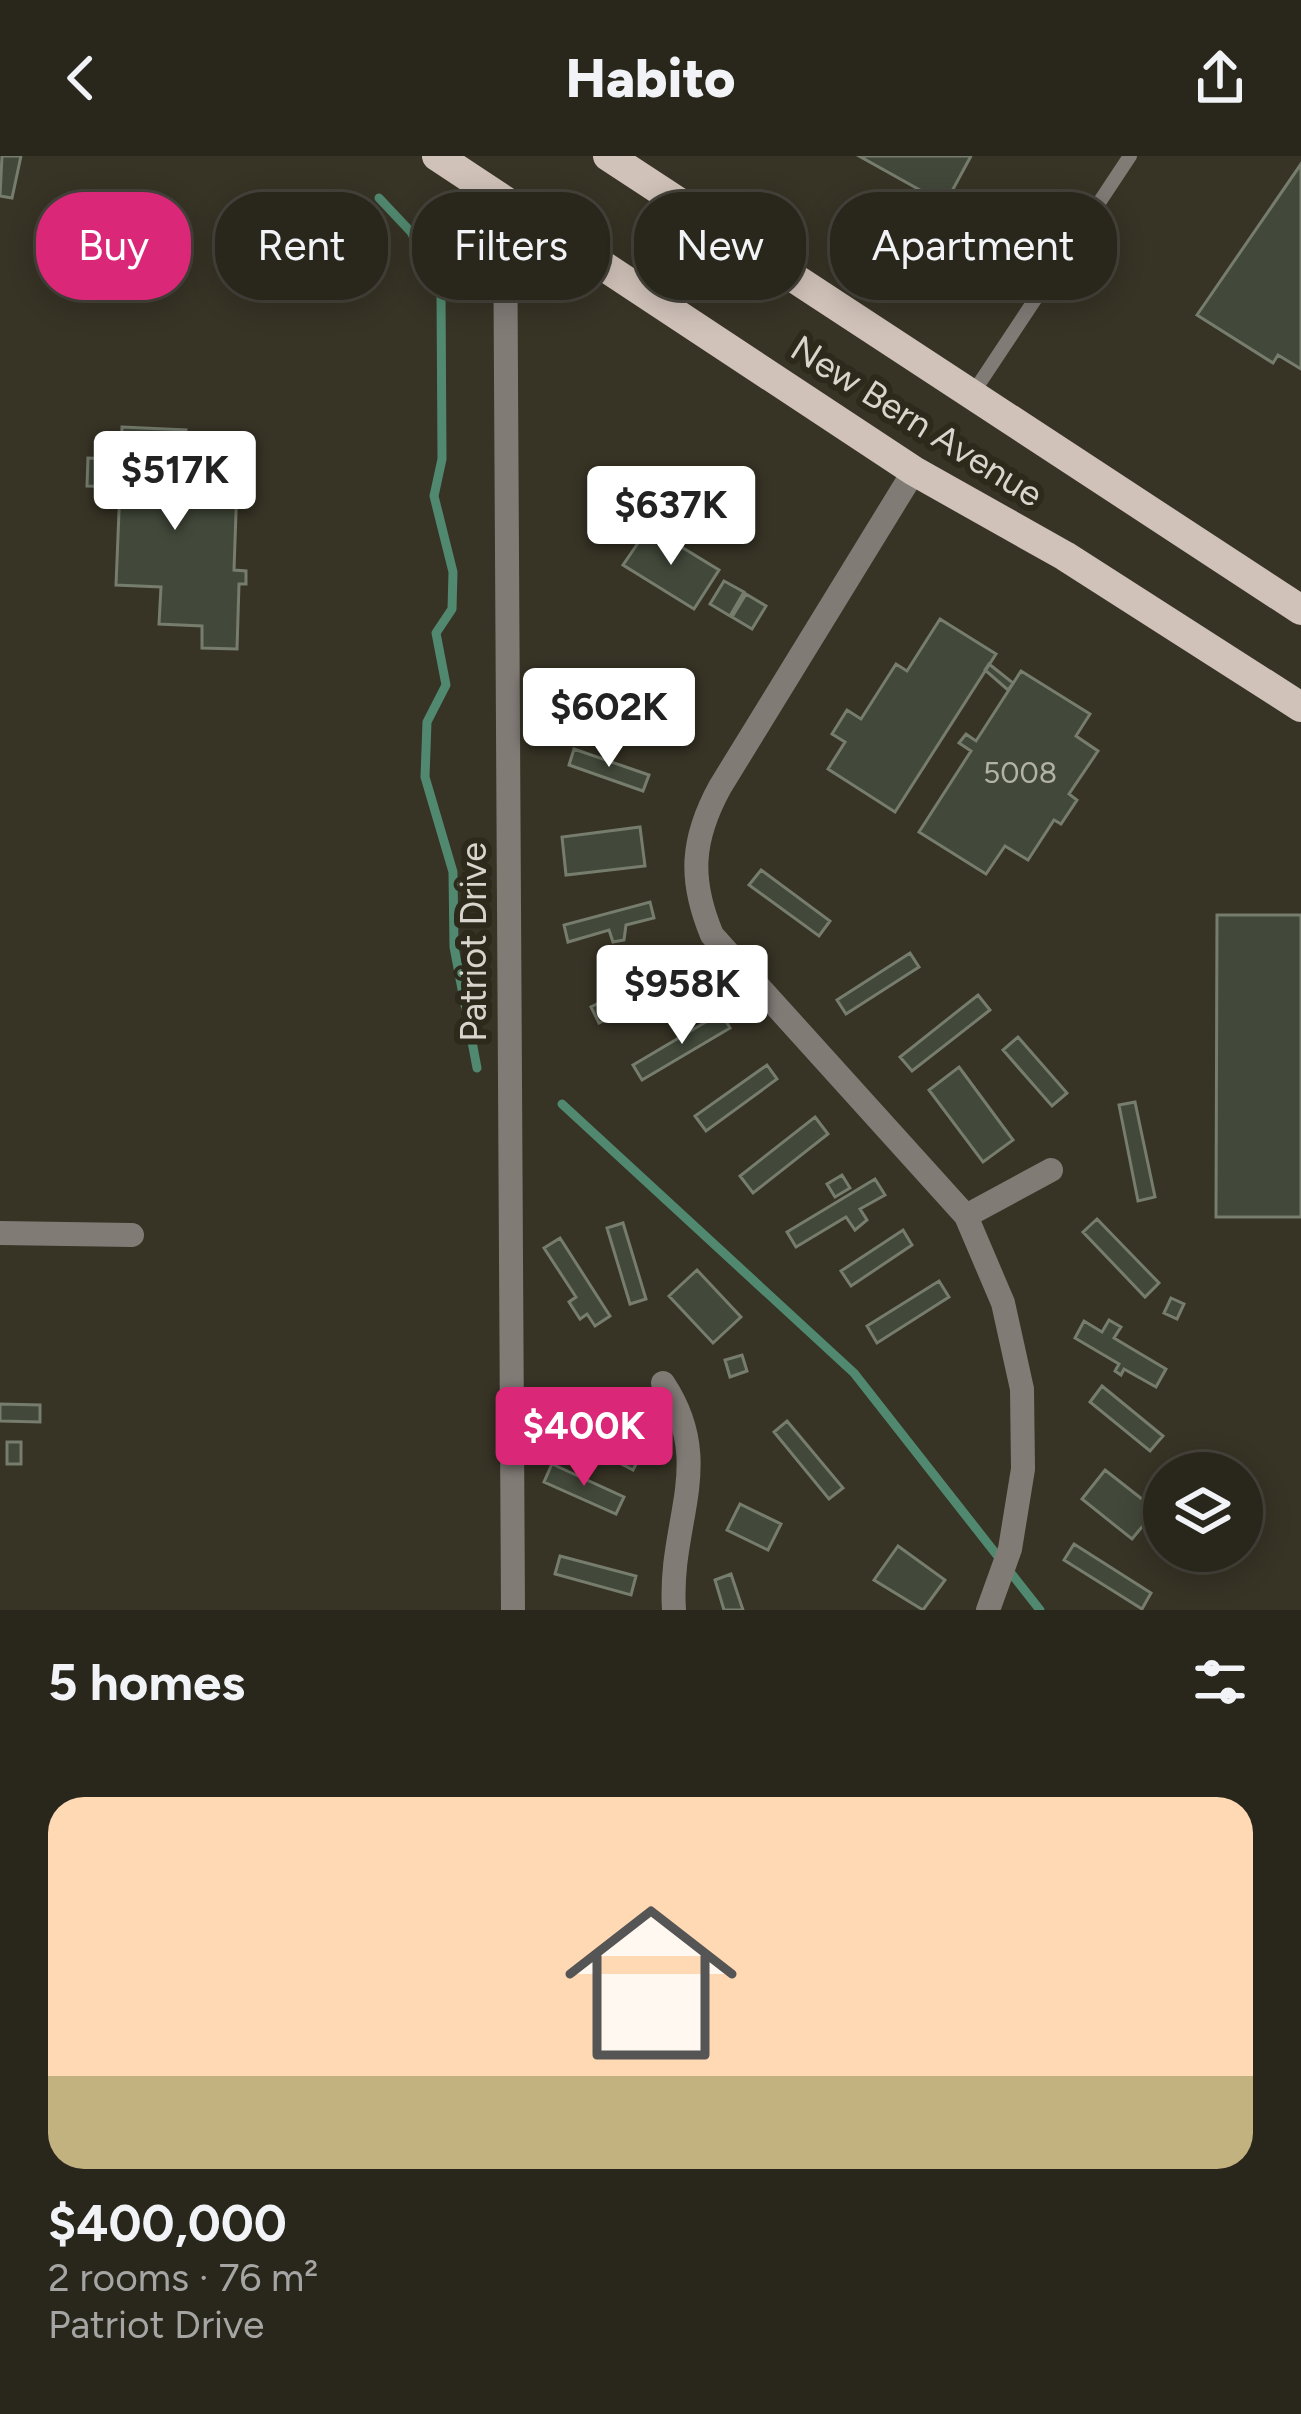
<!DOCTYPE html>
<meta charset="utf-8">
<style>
body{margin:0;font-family:Figtree,sans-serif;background:#353229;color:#f1f3f6;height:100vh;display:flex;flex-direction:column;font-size:45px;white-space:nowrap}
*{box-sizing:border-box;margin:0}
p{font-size:39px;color:#a5a5a3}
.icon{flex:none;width:66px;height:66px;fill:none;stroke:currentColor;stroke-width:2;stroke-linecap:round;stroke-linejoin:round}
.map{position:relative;height:1454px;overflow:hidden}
.details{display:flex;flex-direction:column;background:#29261c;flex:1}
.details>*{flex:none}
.top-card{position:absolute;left:36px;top:36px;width:1230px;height:108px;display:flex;gap:24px}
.buttons{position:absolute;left:1143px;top:1296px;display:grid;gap:24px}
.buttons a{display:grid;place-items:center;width:120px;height:120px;border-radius:50%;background:#29261c;box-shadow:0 6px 30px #0003,0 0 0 3px #45433b;font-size:60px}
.price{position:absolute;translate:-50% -102px;padding:0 27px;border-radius:12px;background:#fff;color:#222;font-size:39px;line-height:78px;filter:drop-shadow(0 3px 6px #0008)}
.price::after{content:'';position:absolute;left:50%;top:72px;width:36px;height:27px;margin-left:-18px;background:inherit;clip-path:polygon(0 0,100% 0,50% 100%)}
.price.selected{background:#db2777;color:#fff}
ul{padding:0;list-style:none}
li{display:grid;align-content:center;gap:24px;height:636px;padding:0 48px}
li span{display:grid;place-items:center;height:372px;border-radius:36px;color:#555}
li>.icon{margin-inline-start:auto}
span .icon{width:216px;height:216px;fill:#fffc;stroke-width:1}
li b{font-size:51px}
h2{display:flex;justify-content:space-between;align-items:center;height:144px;padding:0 48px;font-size:51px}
.tag{padding:0 42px;border-radius:48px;background:#29261c;box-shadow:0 6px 30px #0003,0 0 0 3px #45433b;font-size:42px;line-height:108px}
.tag.selected{background:#db2777;color:#fff}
header{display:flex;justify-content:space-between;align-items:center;height:156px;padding:0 48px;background:#29261c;font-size:54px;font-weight:800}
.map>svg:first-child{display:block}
</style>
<header><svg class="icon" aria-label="back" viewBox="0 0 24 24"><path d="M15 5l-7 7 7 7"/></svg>Habito<svg class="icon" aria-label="share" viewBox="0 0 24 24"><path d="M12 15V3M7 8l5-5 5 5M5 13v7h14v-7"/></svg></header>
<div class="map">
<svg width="1301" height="1454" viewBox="0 0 1301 1454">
<rect width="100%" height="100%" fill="#373325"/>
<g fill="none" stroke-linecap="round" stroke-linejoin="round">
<!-- stream -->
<path stroke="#518970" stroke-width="9" d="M379 42 411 76 441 134 442 303 434 340 453 416 452 453 436 477 446 529 427 566 425 621 453 716 454 791 477 912
M562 948 854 1217 1040 1454"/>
</g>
<!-- building -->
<path fill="#42483a" stroke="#767d6d" stroke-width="3" d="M2 0H21L12 42 0 40Z
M859 0H971L945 48Z
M1301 8V213L1278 199 1273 207 1197 159Z
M122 271 186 274 184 326 237 328 234 414 246 415V428H239L237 493 202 492V470L159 468 161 431 116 429 120 331 87 330 88 302 121 303Z
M649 371 719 414 694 453 623 409Z
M724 425 744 436 730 460 710 448Z
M746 438 766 450 752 473 732 461Z
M940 463 996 498 895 656 828 613 845 586 832 578 847 554 861 563 896 508 907 515Z
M989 508 1013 527 1008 534 985 514Z
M1021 515 1090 558 1076 580 1098 595 1069 638 1077 644 1061 668 1054 664 1028 704 1005 690 986 718 919 676 971 595 959 587 966 578 976 585Z
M574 593 649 619 643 635 569 609Z
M640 671 645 710 566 719 562 681Z
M761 714 830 765 819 780 749 729Z
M650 746 654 762 626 769 624 784 613 786 609 774 568 786 564 769Z
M1217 759H1301V1061H1216Z
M910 797 919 811 846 858 837 844Z
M681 806 689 822 599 867 591 851Z
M978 839 990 854 912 915 900 901Z
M721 857 730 872 642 924 633 909Z
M1018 881 1067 937 1052 950 1003 894Z
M767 909 777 923 706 975 695 960Z
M959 911 1013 984 983 1006 929 934Z
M1135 946 1155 1041 1138 1045 1119 949Z
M815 961 828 978 753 1037 740 1020Z
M842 1019 850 1032 835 1041 827 1028Z
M875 1023 885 1039 860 1053 867 1064 855 1074 846 1061 796 1091 787 1076Z
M1097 1063 1159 1127 1145 1141 1083 1076Z
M623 1067 646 1143 630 1148 607 1072Z
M903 1074 912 1089 851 1130 841 1115Z
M560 1082 610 1160 595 1170 587 1158 580 1163 569 1146 576 1141 544 1092Z
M697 1114 741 1161 713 1187 669 1140Z
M939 1125 949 1141 877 1187 867 1170Z
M1171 1142 1184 1148 1177 1163 1164 1157Z
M1109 1164 1121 1171 1114 1182 1166 1213 1156 1231 1124 1213 1121 1219 1115 1215 1119 1208 1075 1182 1084 1165 1102 1176Z
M742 1199 747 1215 730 1221 725 1204Z
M1102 1230 1163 1280 1150 1295 1090 1246Z
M0 1248 40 1249V1266L0 1265Z
M566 1260 641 1299 633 1314 558 1275Z
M787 1265 843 1332 829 1343 774 1276Z
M7 1286H21V1308H7Z
M552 1308 624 1341 616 1358 544 1326Z
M1105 1314 1156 1354 1132 1383 1082 1343Z
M740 1348 781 1368 768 1394 727 1374Z
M1074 1388 1151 1437 1142 1453 1064 1404Z
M898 1390 945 1424 923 1454 874 1424Z
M560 1400 636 1420 631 1439 555 1418Z
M731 1418 743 1454H724L715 1424Z"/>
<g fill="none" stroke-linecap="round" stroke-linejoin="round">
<!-- lane -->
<path stroke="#817b76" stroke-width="14" d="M971 240 1130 0"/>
<!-- street -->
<path stroke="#817b76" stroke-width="24" d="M505 46 513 1454
M914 315 720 631C691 684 689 724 712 779L966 1060 1003 1147 1022 1233 1023 1313 1010 1393 988 1454
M966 1060 1051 1014
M0 1077 132 1079
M663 1227C717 1308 668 1365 674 1454"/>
<!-- primary -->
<path stroke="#d0c2b9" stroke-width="30" d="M437 0 914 315 1065 400 1301 551
M608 0 1301 454"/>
</g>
<g text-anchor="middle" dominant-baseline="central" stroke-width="12" stroke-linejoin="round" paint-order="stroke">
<!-- number labels -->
<g font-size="30" fill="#b2b2a8">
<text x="1020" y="616">5008</text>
</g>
<!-- street labels -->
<g font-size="36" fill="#d7d5cc" stroke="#2d291b">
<text transform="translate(917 265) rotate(32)">New Bern Avenue</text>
<text transform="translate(473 786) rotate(-90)">Patriot Drive</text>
</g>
</g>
</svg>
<div class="buttons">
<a><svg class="icon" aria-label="layers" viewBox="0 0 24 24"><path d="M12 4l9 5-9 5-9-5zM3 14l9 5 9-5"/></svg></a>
</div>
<b class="price" style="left:175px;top:377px">$517K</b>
<b class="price" style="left:671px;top:412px">$637K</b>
<b class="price" style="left:609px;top:614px">$602K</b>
<b class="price" style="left:682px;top:891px">$958K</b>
<b class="price selected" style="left:584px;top:1333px">$400K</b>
<div class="top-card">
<a class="tag selected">Buy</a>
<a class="tag">Rent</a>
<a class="tag">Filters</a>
<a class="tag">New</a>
<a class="tag">Apartment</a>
</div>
</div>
<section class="details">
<h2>5 homes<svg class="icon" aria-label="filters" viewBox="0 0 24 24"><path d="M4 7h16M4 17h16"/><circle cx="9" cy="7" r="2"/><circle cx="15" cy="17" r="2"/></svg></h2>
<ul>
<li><span style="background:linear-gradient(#ffd9b3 75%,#c2b280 0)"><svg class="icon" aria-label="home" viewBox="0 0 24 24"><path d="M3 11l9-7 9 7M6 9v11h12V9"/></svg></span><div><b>$400,000</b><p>2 rooms · 76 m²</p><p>Patriot Drive</p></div></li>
</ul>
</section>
